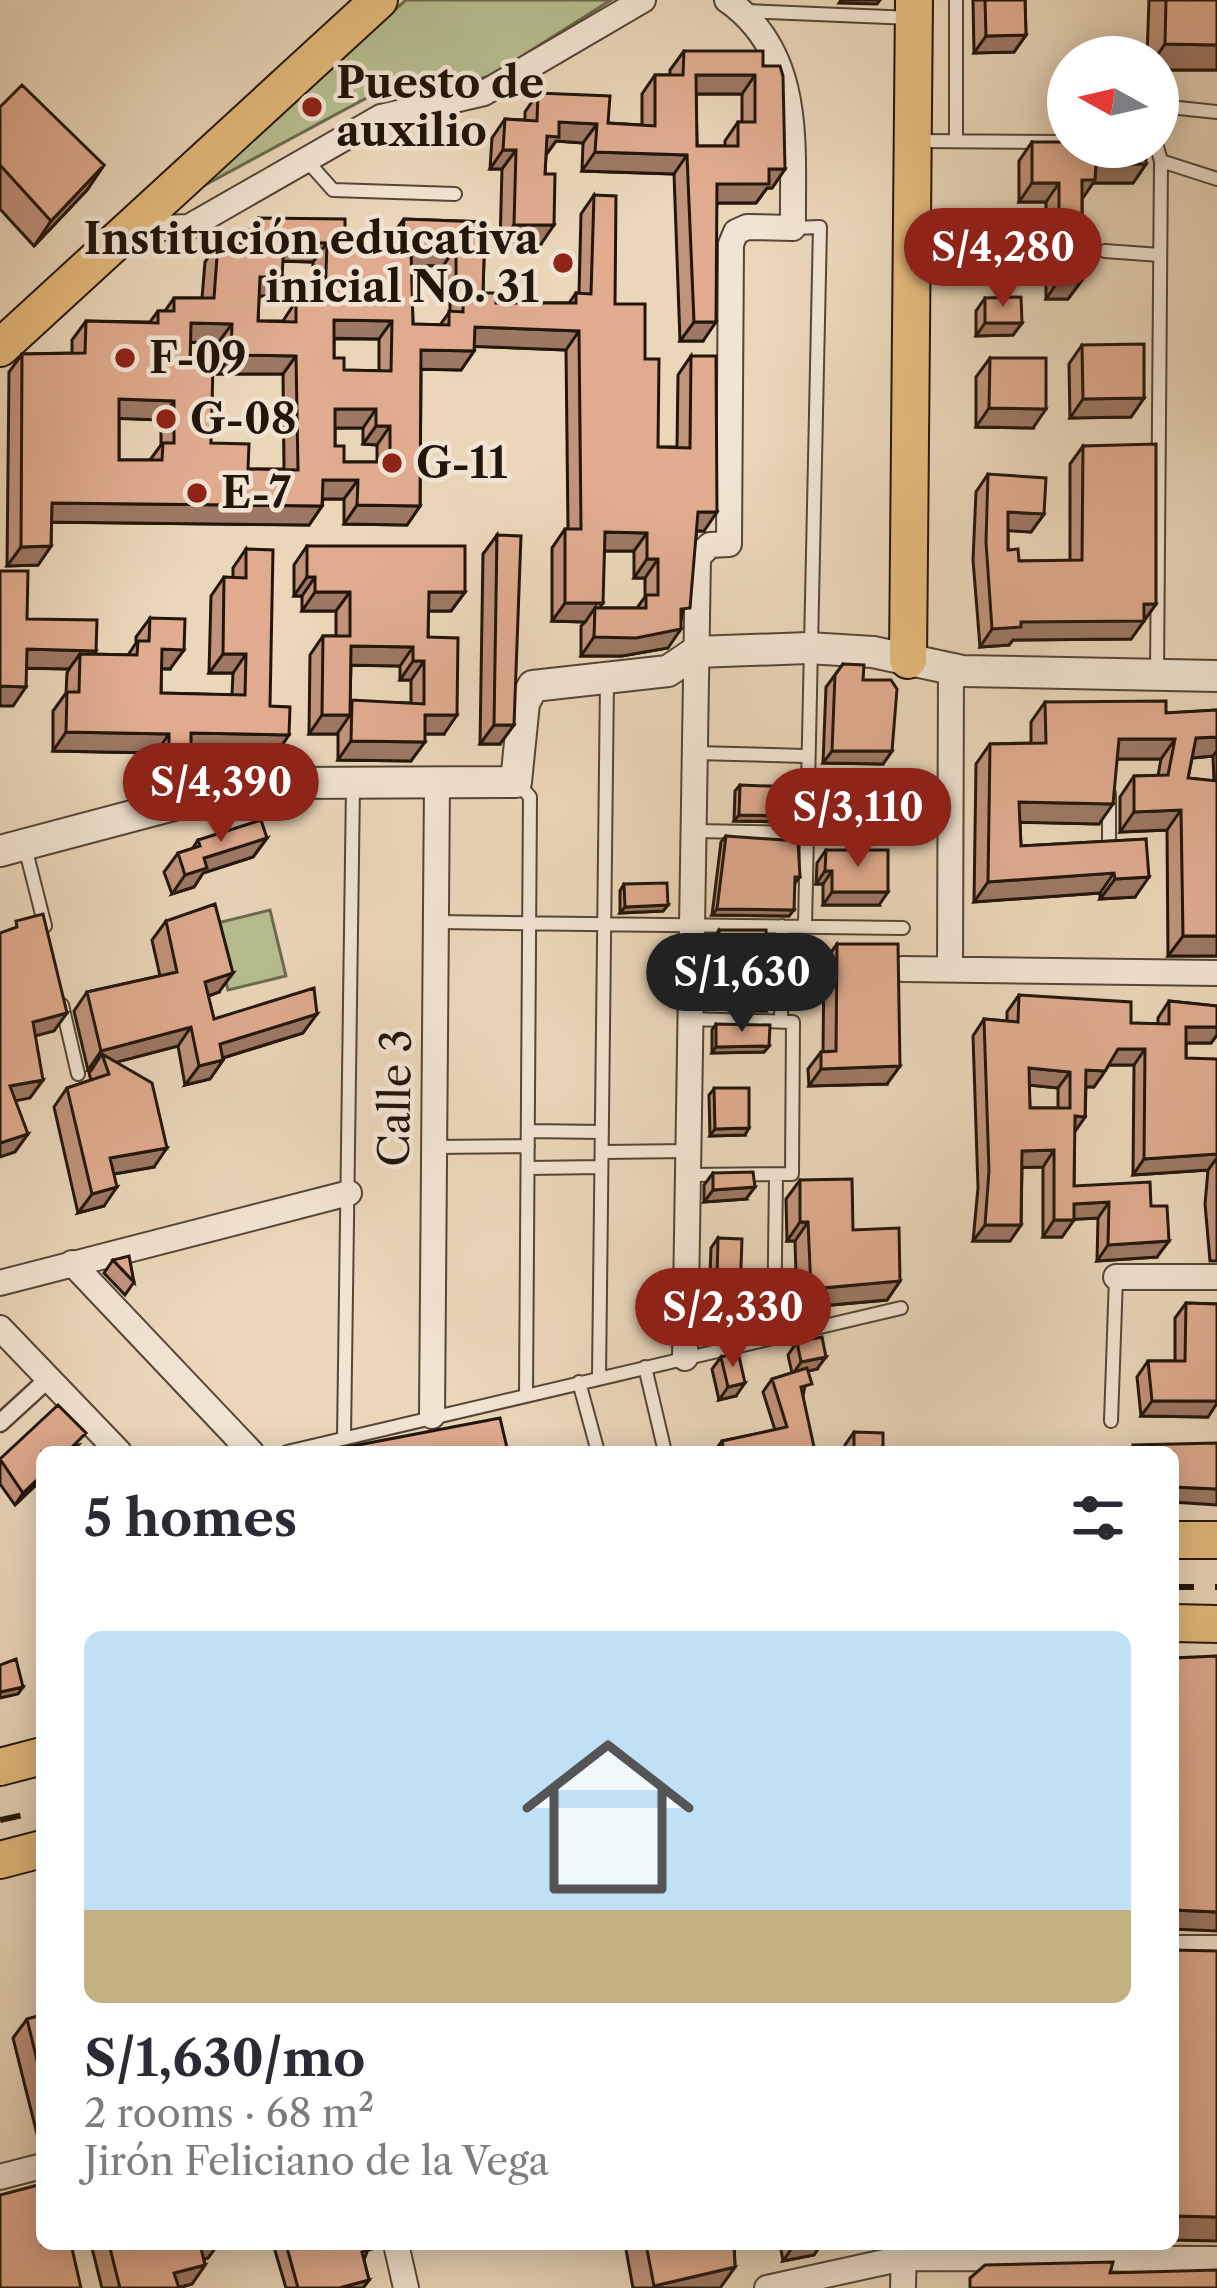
<!DOCTYPE html>
<meta charset="utf-8">
<style>
body{margin:0;font-family:"Libre Caslon Text",serif;background:#f2f2f3;color:#2b2b33;height:100vh;display:flex;flex-direction:column;font-size:45px;white-space:nowrap}
*{box-sizing:border-box;margin:0}
p{font-size:39px;color:#7c7c81}
.icon{flex:none;width:66px;height:66px;fill:none;stroke:currentColor;stroke-width:2;stroke-linecap:round;stroke-linejoin:round}
.map{position:relative;flex:1;overflow:hidden}
.details{position:absolute;left:36px;top:1446px;width:1143px;height:804px;display:flex;flex-direction:column;background:#fff;border-radius:18px;box-shadow:0 6px 30px #0003}
.details>*{flex:none}
.needle{width:78px;rotate:278deg}
.controls{position:absolute;left:1047px;top:36px;display:grid;gap:24px}
.controls a{display:grid;place-items:center;width:132px;height:132px;border-radius:50%;background:#fff;box-shadow:0 6px 30px #0003;font-size:60px}
.price{position:absolute;translate:-50% -102px;padding:0 27px;border-radius:42px;background:#8f2418;color:#fff;font-size:39px;line-height:78px;filter:drop-shadow(0 3px 6px #0008)}
.price::after{content:'';position:absolute;left:50%;top:72px;width:36px;height:27px;margin-left:-18px;background:inherit;clip-path:polygon(0 0,100% 0,50% 100%)}
.price.on{background:#222;color:#fff}
ul{padding:0;list-style:none}
li{display:grid;align-content:center;gap:24px;height:636px;padding:0 48px}
li+li{border-top:3px solid #e1e1e2}
li span{display:grid;place-items:center;height:372px;border-radius:18px;color:#555}
li>.icon{margin-inline-start:auto}
span .icon{width:216px;height:216px;fill:#fffc;stroke-width:1}
li b{font-size:51px}
h2{display:flex;justify-content:space-between;align-items:center;height:144px;padding:0 48px;font-size:51px}
.map>svg:first-child{display:block}
</style>
<div class="map">
<svg width="1217" height="2288" viewBox="0 0 1217 2288">
<rect width="100%" height="100%" fill="#ead6b9"/>
<filter id="stains"><feTurbulence type="fractalNoise" baseFrequency=".00167" numOctaves="4"/><feColorMatrix values="0 0 0 0 .2 0 0 0 0 .09 0 0 0 0 .02 0 0 0 .5 -.17"/></filter>
<radialGradient id="worn" r=".72"><stop offset=".6" stop-color="#630" stop-opacity="0"/><stop offset="1" stop-color="#630" stop-opacity=".3"/></radialGradient>
<!-- green -->
<path fill="#b6be90" stroke="#6c6a4e" stroke-width="3" d="M406 0H611L492 75 465 84 374 94 203 186 199 180Z
M270 910 286 976 228 990 213 924Z"/>
<g fill="none" stroke-linecap="round" stroke-linejoin="round">
<!-- service casing -->
<g stroke="#544636" stroke-width="16">
<path id="service" d="M747 11 912 18
M1158 134 1169 107 1217 112
M919 141 1068 142
M956 141V0
M1161 161 1217 179
M308 162 333 190 455 194
M793 228 820 227 805 926
M1105 251 1160 255
M1157 675 1161 161 1157 147
M696 753 805 756
M517 782 530 797 526 1394
M1109 794V841
M695 831 805 833
M25 847 45 926
M438 922 903 928
M62 1005 78 1074
M781 1021 782 926
M528 1131 602 1132
M434 1147 528 1146
M602 1152 688 1151
M528 1168 601 1167
M688 1175 792 1174 793 1022 690 1019
M774 1337 776 1175
M645 1367 665 1452
M599 1377 607 680
M579 1382 598 1452
M1111 1421 1116 1277
M344 1438 353 785
M287 1452 901 1308"/>
</g>
<!-- pedestrian casing -->
<g stroke="#544636" stroke-width="21">
<path id="pedestrian" d="M0 1423 47 1380"/>
</g>
<!-- minor casing -->
<g stroke="#544636" stroke-width="28">
<path id="minor" d="M128 229 189 227 381 117 484 93 643 0
M903 969 1217 973
M950 969 951 670
M72 1263 251 1452
M1116 1277H1217
M0 1283 349 1193
M0 1328 119 1452
M685 1358 698 557 710 545 729 544 731 244 736 232 747 227 793 228C792 146 804 54 727 0
M432 1416 437 782
M1173 1948H1217
M0 2177 42 2166
M396 2244 406 2288
M767 2288 903 2258 1217 2259
M903 2288 904 2246"/>
</g>
<!-- tertiary casing -->
<g stroke="#544636" stroke-width="34">
<path id="tertiary" d="M0 851 215 794 285 783 516 782 524 703 533 686 668 671 696 652 808 648 873 652 962 671 1217 676"/>
</g>
<!-- primary casing -->
<g stroke="#22160b" stroke-width="40">
<path id="primary" d="M0 348 379 0
M908 660 914 0
M1173 1540H1217
M1173 1623 1217 1624
M0 1767 42 1756
M0 1860 42 1849"/>
</g>
<!-- service -->
<use href="#service" stroke="#f1e4d2" stroke-width="12"/>
<!-- pedestrian -->
<use href="#pedestrian" stroke="#f1e4d2" stroke-width="16"/>
<!-- minor -->
<use href="#minor" stroke="#f1e4d2" stroke-width="24"/>
<!-- tertiary -->
<use href="#tertiary" stroke="#f1e4d2" stroke-width="30"/>
<!-- primary -->
<use href="#primary" stroke="#e5bb7c" stroke-width="36"/>
<!-- rail -->
<path stroke="#22160b" stroke-width="6" stroke-dasharray="21 21" stroke-linecap="butt" d="M1173 1587H1217
M0 1820 42 1811"/>
</g>
<!-- wall -->
<path fill="#c1937b" stroke="#22160b" stroke-width="3" fill-rule="evenodd" d="M973 0H1025L1026 35 1014 52 974 53Z
M1149 0H1217V70H1158V57H1147Z
M684 51 763 66 785 169 772 188H767L756 203H717L703 341H680L674 174 582 171 583 143 556 141 546 155 541 244H500L502 169H490L492 138 505 119 525 120V112L538 93 608 123 642 125V94L655 75H670V70ZM696 94H742V122H738L725 141V146H697Z
M0 107 104 165 87 190 34 246 0 209Z
M1032 142 1146 164 1133 183H1093L1082 199V280L1068 299H1046V202H1019V161Z
M594 195 615 304 645 359 658 447H677L678 375 691 356 704 531H697L681 621 668 648 622 656H581V626L585 622 552 621V548L565 529H568L566 350 474 346V351L461 370 421 369 420 506 407 525 344 524V499H323L322 506 309 525 51 522V546L38 565 7 566 9 372 22 354 72 353V340L86 321 150 322 158 311H165L174 298H202L205 262 218 243 245 244V237L258 218 345 246 390 247V238L404 219 485 222 483 293 496 303H569L576 293H579L581 214ZM283 261 313 262 312 301H296L283 321H258L259 296H269ZM411 265 443 266V296H450V311L440 325 413 324ZM334 339H379V371L344 370 334 358ZM190 342 218 343V374H283L284 469H248L211 443 190 365ZM119 418 161 420V445L150 460H119ZM335 428H363V444L377 445V462H344L335 446ZM604 551H634V578H645V597L637 608H600Z
M985 298 1022 323 1013 335 976 336V311Z
M1082 345 1144 398 1131 417 1070 418 1069 364Z
M990 358 1033 428 976 427V377Z
M1083 446 1156 604 1131 639 1013 640 1009 645 980 647 973 560 976 492 988 474 1044 514 1031 532 1008 530V550L1019 561H1070V464Z
M497 535 500 744H480L483 554Z
M307 546 465 592 451 611H428V637L444 734H425L411 761 338 760V732L337 734H309L310 655 323 636H336V611H302V596H294V565ZM351 665 400 666V680H411V703L350 702Z
M246 549 276 754 188 752 177 767H156V753L53 751V711L66 693 67 673 69 669 26 668 13 706 27 619 93 654 128 655 136 643V637L150 618 170 669H161V693L232 695 233 673H209L211 596 224 577 233 578V568Z
M843 664 863 680 892 751 883 764 823 763 826 687Z
M1045 702 1166 713 1217 710V956H1168L1167 830 1120 832V797L1134 776H1158L1161 759H1117L1099 824 1020 822 1021 846 1146 839 1135 897 1100 899V893L974 902 976 764 990 744 1031 743V722ZM1213 756 1214 781 1188 778 1192 758Z
M740 785 790 816 785 822 734 821 735 791Z
M726 836 800 877 795 883 789 916 712 915 721 842Z
M267 838 253 857 203 873 194 887 172 894 164 872 178 853 192 849 198 840Z
M826 850 879 905H823V884H816L817 863Z
M624 884 668 905 663 911 620 913V891Z
M166 921 219 992 208 996 214 1019 303 1033 223 1058V1060L210 1079 185 1085 178 1046 116 1062 154 1167 114 1174 104 1206 78 1213 54 1107 67 1088 91 1080 89 1073 92 1069 88 1070 74 1011 87 992 160 976 152 940Z
M719 930 766 1011 712 1009 715 936Z
M837 944 887 1084 809 1086 808 1069 821 1052 823 1051 824 962Z
M1019 995 1131 1023 1158 1024V1018L1169 1001 1217 1006V1035L1211 1043H1186V1058L1217 1135V1261H1210L1205 1204 1208 1170 1133 1175 1134 1065H1109L1094 1087H1086L1085 1117 1074 1132V1186L1151 1206 1157 1257 1097 1261 1098 1218 1074 1219 1062 1237H1043V1167H1022L1021 1225 1010 1241H973L978 1188 973 1036 984 1019 1007 1021V1012ZM1029 1085 1058 1088V1108H1030Z
M716 1024 769 1046 764 1052 712 1053V1030Z
M714 1089 745 1135 710 1136 709 1095Z
M713 1173 746 1199 704 1202V1185Z
M800 1180 900 1281 887 1300 797 1308 795 1241H787L786 1199Z
M718 1238 740 1294 770 1319 762 1330 708 1333 711 1248Z
M113 1260 134 1282 125 1295 104 1273Z
M1186 1303 1217 1304V1403L1208 1417 1141 1416 1137 1377 1148 1361H1175V1318Z
M797 1342 817 1369 808 1371 803 1396 810 1452H714L722 1441 775 1430 763 1392 772 1379 792 1373 788 1355Z
M721 1357 736 1396 719 1400 712 1369Z
M854 1432 883 1452H845V1445Z
M78 1445 71 1452H42V1479L15 1505 0 1484V1459Z
M42 2015V2146H40L13 2038 27 2019Z
M91 2244H218L208 2258 204 2259 205 2265 192 2284 179 2288H102Z
M273 2244H370L364 2260 369 2280 363 2288H286Z
M625 2244H734L735 2267 720 2288H633Z
M780 2244H821L814 2255 783 2261Z"/>
<!-- shaded-wall -->
<path fill="#9d7864" stroke="#22160b" stroke-width="3" d="M841 0H880L877 4 839 3Z
M1026 35 1014 52 974 53 986 36Z
M1165 44 1217 45V70H1158V57H1156Z
M696 75H755L742 94H683Z
M559 122 597 124 583 143 556 141 545 156H533Z
M503 150H516L502 169H490Z
M595 152 687 155 674 174 582 171Z
M1096 164H1146L1133 183H1093L1082 199H1068Z
M104 165 87 190 34 246 51 221Z
M769 169H785L772 188H767L756 203H704L717 184Z
M1032 183H1059L1046 202H1019Z
M514 225H554L541 244H500Z
M284 242 327 243 313 262 271 261Z
M402 246 456 247 443 266 389 265Z
M260 277H282L269 296H246Z
M456 277H464L450 296H443Z
M1059 280H1082L1068 299H1046Z
M334 320 392 321 379 339 321 338Z
M694 322H716L703 341H680Z
M191 323 232 324 218 343 177 342Z
M985 323H1022L1013 335 976 336Z
M475 327 579 331 566 350 462 346Z
M421 350 474 351 461 370 408 369Z
M231 355 296 356 283 374H218Z
M1144 398 1131 417 1070 418 1083 399Z
M119 399 174 401 161 420 106 418Z
M989 408 1046 409 1033 428 976 427Z
M335 409H376L363 428H322Z
M376 426H390L377 445 363 444Z
M323 480H358L344 499H310Z
M52 503 322 506 309 525 38 522Z
M357 505 420 506 407 525 344 524Z
M698 512H717L704 531H685Z
M1008 512 1044 514 1031 532 996 530Z
M605 532 647 533 634 551H592Z
M51 546 38 565 7 566 21 547Z
M647 559H658L645 578H634Z
M307 577H315L302 596H294Z
M315 592H350L336 611H302Z
M429 592H465L451 611H415Z
M565 603H603L595 615V608L585 622 552 621Z
M1144 604H1156L1131 639 1013 640 1009 645 980 647 992 629 1021 622Z
M681 629 668 648 622 656H581L594 637Z
M351 646 413 647 400 666 338 665Z
M27 649 96 651 82 670 80 654 69 669 13 668Z
M162 649 184 650 170 669 149 668Z
M223 654H246L233 673H209Z
M413 661H424L411 680H400Z
M0 686 26 687 13 706H0Z
M322 715H350L337 734H309Z
M425 715H457L444 734H412Z
M494 725H514L500 744H480Z
M66 732 169 734 156 753 53 751Z
M191 733 289 735 276 754 188 752 177 767H156L169 748Z
M1217 737V751L1213 756 1182 759 1196 738Z
M1119 739H1175L1161 759H1105Z
M351 741 425 742 411 761 338 760Z
M832 751H892L883 764 823 763Z
M1019 802 1113 804 1099 824 1005 822Z
M1181 810 1167 830 1120 832 1134 812Z
M739 815 790 816 785 822 734 821Z
M267 838 253 857 203 873 194 887 172 894 185 875 204 858Z
M825 871H832L823 884H816Z
M1114 873 1100 893 974 902 988 882Z
M1149 877 1135 897 1100 899 1115 879Z
M832 892H888L879 905H823Z
M668 905 663 911 620 913 625 907Z
M717 909 794 910 789 916 712 915Z
M1183 936H1217V956H1168Z
M233 973 219 992 192 1002 205 982Z
M717 1003 770 1004 766 1011 712 1009Z
M67 1013 54 1031 20 1040 33 1022Z
M317 1014 303 1033 206 1063 220 1044Z
M191 1027 178 1046 106 1065 102 1054 92 1069 88 1070 101 1051Z
M1186 1027H1217V1035L1211 1043H1175Z
M769 1046 764 1052 712 1053 716 1047Z
M1118 1049H1145L1134 1065H1106Z
M223 1060 210 1079 185 1085 199 1066Z
M900 1066 887 1084 809 1086 821 1069Z
M1029 1068 1070 1072 1058 1088 1018 1084Z
M1086 1070 1105 1071 1094 1087 1074 1086Z
M43 1080 30 1098 0 1104 10 1086Z
M1075 1116 1085 1117 1074 1133Z
M749 1128 745 1135 710 1136 715 1129Z
M28 1134 15 1152 0 1157V1143Z
M167 1148 154 1167 97 1177 110 1158Z
M1054 1150 1043 1167 1011 1168 1022 1151Z
M1217 1154V1158L1208 1170 1133 1175 1144 1159Z
M117 1187 104 1206 78 1213 92 1194Z
M755 1187 746 1199 704 1202 713 1190Z
M1109 1202 1098 1218 1062 1220 1074 1204Z
M1054 1220H1074L1062 1237H1043Z
M800 1222H808L795 1241H787Z
M985 1225H1021L1010 1241H973Z
M1169 1241 1157 1257 1097 1261 1108 1245Z
M900 1281 887 1300 797 1308 811 1289Z
M770 1319 762 1330 708 1333 716 1322Z
M826 1357 817 1369 792 1375 801 1362Z
M745 1383 736 1396 719 1400 728 1387Z
M1152 1401H1217V1403L1208 1417 1141 1416Z
M42 1475V1479L15 1505 23 1493Z
M1173 1487 1217 1489V1505L1173 1502Z
M23 1687 18 1694 0 1698V1692Z
M1173 1910 1217 1912V1931L1173 1929Z
M1173 2216 1217 2217V2241L1173 2240Z
M200 2244H218L208 2258 187 2263Z
M812 2244H821L814 2255 783 2261 792 2248Z
M205 2265 192 2284 176 2288 174 2273Z
M735 2267 720 2288H653L654 2286Z
M369 2280 363 2288H339Z"/>
<!-- building -->
<path fill="#e0ab8f" stroke="#22160b" stroke-width="3" fill-rule="evenodd" d="M985 0H1025L1026 35 986 36Z
M1166 0H1217V45L1165 44Z
M684 51H763V66H780L783 76 785 169H769V184H717L716 322H694L687 155 595 152 597 124 559 122V137L547 136 545 174H555L554 225H514L516 150H503L505 119 537 121 538 93 610 96 608 123 655 126V75H683ZM696 75H755V122H738V146H697Z
M22 85 104 165 51 221 0 165V107Z
M1032 142H1068V147H1146V164H1096L1095 180H1082V280H1059V183H1032Z
M594 195 616 196 615 304H645V359H659L658 447 690 448 691 356H716L717 512H698L690 608 681 609V629L636 638 594 637 595 608H646V595H658V559H647V533L605 532 603 603H565V529H581L579 331 475 327 474 351 421 350 420 506 357 505 358 480H323L322 506 52 503 51 546 21 547 22 354 85 353 86 321 158 323V311H174V298H214L218 243 257 245 258 218 345 219V246L411 248 413 324 449 325V311L463 312 464 277H456V247L402 246 404 219 485 222 483 293H496V303H576V293L591 294ZM284 242 327 243 325 301H296V322L258 321 260 277H282ZM334 320 392 321 391 371 344 370V358H334ZM191 323 232 324 231 355 296 356 298 470 248 469 249 444 211 443 213 366 190 365ZM119 399 174 401V443H163L162 460H119ZM335 409H376V426H390V462H344V446H335Z
M1021 297 1022 323H985V298Z
M1144 344V398L1083 399 1082 345Z
M990 358H1046V409L989 408Z
M1156 444V604H1144V621L1021 622V627L992 629 986 542 988 474 1046 478 1044 514 1008 512V550L1018 549 1019 561 1082 560 1083 446Z
M497 535 521 536 514 725H494Z
M307 546H465V592H429L428 637 458 638 457 715H425V742L351 741 352 700 424 704V661H413V647L351 646 350 715H322L323 636H350V592H315V577H307Z
M246 549 273 550 270 706 290 707 289 735 191 733V748H169V734L66 732 67 692H79L80 654 137 655 138 641H149L150 618 185 619 184 650 162 649 161 693 245 695 246 654H223L224 577 246 578Z
M0 571H28L27 619 97 620 96 651 27 649 26 687 0 686Z
M843 664 864 665 863 680H891L897 689 892 751H832L835 675Z
M1166 701V713L1217 710V737L1196 738 1188 778 1217 781V936H1183L1181 810 1134 812V776L1168 775 1175 739H1119L1113 804 1019 802 1021 846 1146 839 1149 877 1115 879 1114 873 988 882 990 744 1046 743 1045 702Z
M740 785 791 787 790 816 739 815Z
M261 820 267 838 204 858 207 868 185 875 178 853 200 846 198 840Z
M726 836 798 841 800 877H795L794 910 717 909Z
M826 850H888V892H832V871H825Z
M667 883 668 905 625 907 624 884Z
M215 904 233 973 205 982 214 1019 314 988 317 1014 220 1044 223 1060 199 1066 191 1027 101 1051 87 992 177 972 166 921Z
M43 914 67 1013 33 1022 43 1080 10 1086 28 1134 0 1143V933L17 927 16 921Z
M719 930H766L770 1004 717 1003Z
M837 944H898L900 1066 821 1069V1052L836 1051Z
M1019 995 1131 1002V1023L1169 1024V1001L1217 1006V1027H1186V1058L1217 1059V1154L1144 1159 1145 1049H1118L1105 1071 1086 1070 1085 1117 1075 1116 1074 1186 1150 1182 1151 1206H1167L1169 1241 1108 1245 1109 1202 1074 1204V1220H1054V1150L1022 1151 1021 1225H985L989 1171 984 1019 1018 1022ZM1029 1068 1070 1072V1108H1030Z
M716 1024 770 1025 769 1046 716 1047Z
M102 1054 152 1083 167 1148 110 1158 117 1187 92 1194 67 1088 109 1074Z
M714 1088H749V1128L715 1129Z
M753 1172 755 1187 713 1190V1173Z
M852 1179 853 1230 899 1228 900 1281 811 1289 808 1222H800V1180Z
M718 1238 742 1239 740 1294 769 1292 770 1319 716 1322Z
M129 1256 134 1282 113 1260Z
M1186 1303 1217 1304V1401H1152L1148 1361H1185Z
M822 1337 826 1357 801 1362 797 1342Z
M738 1352 745 1383 728 1387 721 1357Z
M807 1368 812 1384 801 1387 814 1447 792 1452H724L722 1441 787 1427 772 1379Z
M58 1405 86 1433 67 1452H42V1475L23 1493 0 1459Z
M500 1418 508 1452H338L337 1449Z
M854 1432 883 1433V1452H854Z
M1217 1443V1489L1173 1487V1452H1133V1445Z
M1217 1656V1912L1173 1910V1658Z
M16 1659 23 1687 0 1692V1665Z
M1173 1950 1217 1951V2217L1173 2216Z
M42 2015V2081L27 2019Z
M42 2184V2244H71L81 2288H0V2195Z
M109 2244H200L205 2265 174 2273 179 2288H120Z
M286 2244H370L372 2249 362 2252 369 2280 339 2288H298Z
M646 2244H734L735 2267 654 2286Z
M1113 2262 1110 2273 1217 2270V2288H970V2278L985 2265Z"/>
<!-- markers -->
<g fill="#8f2418" stroke="#f1e4d2" stroke-width="4.5">
<circle cx="312" cy="107" r="12"/>
<circle cx="563" cy="263" r="12"/>
<circle cx="125" cy="358" r="12"/>
<circle cx="166" cy="419" r="12"/>
<circle cx="392" cy="463" r="12"/>
<circle cx="197" cy="493" r="12"/>
</g>
<g text-anchor="middle" dominant-baseline="central" stroke-width="9" stroke-linejoin="round" paint-order="stroke">
<!-- poi labels -->
<g font-size="42" font-weight="bold" fill="#22160b" stroke="#f1e4d2" text-anchor="start">
<text x="336" y="83">Puesto de<tspan x="336" dy="48">auxilio</tspan></text>
<text x="539" y="239" text-anchor="end">Institución educativa<tspan x="539" dy="48">inicial No. 31</tspan></text>
<text x="149" y="358">F-09</text>
<text x="190" y="419">G-08</text>
<text x="416" y="463">G-11</text>
<text x="221" y="493">E-7</text>
</g>
<!-- street labels -->
<g font-size="42" fill="#22160b" stroke="#f1e4d2">
<text transform="translate(395 1098) rotate(-89)">Calle 3</text>
</g>
</g>
<rect width="100%" height="100%" filter="url(#stains)"/>
<rect width="100%" height="100%" fill="url(#worn)"/>
</svg>
<div class="controls">
<a><svg class="needle" viewBox="-14 -14 28 28"><path d="M0-13l5 13h-10z" fill="#e53935"/><path d="M0 13l5-13h-10z" fill="#7c7c81"/></svg></a>
</div>
<b class="price" style="left:1003px;top:310px">S/4,280</b>
<b class="price" style="left:221px;top:845px">S/4,390</b>
<b class="price" style="left:858px;top:870px">S/3,110</b>
<b class="price on" style="left:742px;top:1035px">S/1,630</b>
<b class="price" style="left:733px;top:1370px">S/2,330</b>
<section class="details">
<h2>5 homes<svg class="icon" aria-label="filters" viewBox="0 0 24 24"><path d="M4 7h16M4 17h16"/><circle cx="9" cy="7" r="2"/><circle cx="15" cy="17" r="2"/></svg></h2>
<ul>
<li><span style="background:linear-gradient(#bfe0f5 75%,#c2b280 0)"><svg class="icon" aria-label="home" viewBox="0 0 24 24"><path d="M3 11l9-7 9 7M6 9v11h12V9"/></svg></span><div><b>S/1,630/mo</b><p>2 rooms · 68 m²</p><p>Jirón Feliciano de la Vega</p></div></li>
</ul>
</section>
</div>
